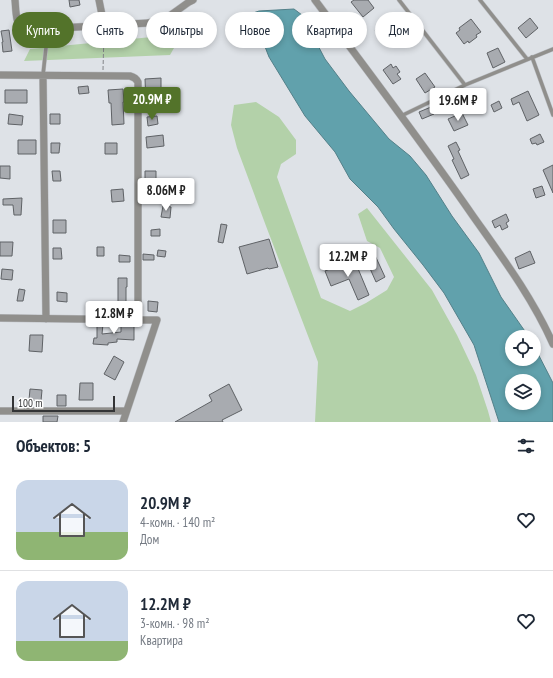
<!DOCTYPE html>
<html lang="ru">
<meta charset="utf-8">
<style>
body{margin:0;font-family:"PT Sans Narrow",sans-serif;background:#f2f2f3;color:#1f2937;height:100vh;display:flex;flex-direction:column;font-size:15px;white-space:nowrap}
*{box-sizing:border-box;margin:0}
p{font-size:13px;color:#747a83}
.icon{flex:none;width:22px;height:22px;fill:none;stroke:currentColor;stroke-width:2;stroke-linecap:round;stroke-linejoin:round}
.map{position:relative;height:422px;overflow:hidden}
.sheet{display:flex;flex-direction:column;background:#fff;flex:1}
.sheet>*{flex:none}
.top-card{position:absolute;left:12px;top:12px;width:529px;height:36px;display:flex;gap:8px}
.controls{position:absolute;left:505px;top:330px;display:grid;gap:8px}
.controls a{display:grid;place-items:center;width:36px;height:36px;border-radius:50%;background:#fff;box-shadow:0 2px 6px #0003;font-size:20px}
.scale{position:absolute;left:12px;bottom:10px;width:103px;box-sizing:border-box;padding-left:4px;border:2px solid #333436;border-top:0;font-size:11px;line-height:14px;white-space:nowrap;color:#333436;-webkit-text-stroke:3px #fff;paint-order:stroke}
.price{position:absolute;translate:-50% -34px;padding:0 9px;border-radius:4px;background:#fff;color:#222;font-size:13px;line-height:26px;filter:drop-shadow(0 1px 2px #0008)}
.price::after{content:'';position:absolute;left:50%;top:24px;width:12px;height:9px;margin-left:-6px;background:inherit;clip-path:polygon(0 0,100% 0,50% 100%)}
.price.current{background:#53732a;color:#fff}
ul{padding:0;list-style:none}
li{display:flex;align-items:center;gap:12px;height:100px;padding:0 16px}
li+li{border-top:1px solid #e0e1e3}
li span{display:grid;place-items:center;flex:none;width:112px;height:80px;border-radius:12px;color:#555}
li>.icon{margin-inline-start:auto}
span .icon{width:48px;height:48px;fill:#fffc;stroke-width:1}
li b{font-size:17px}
h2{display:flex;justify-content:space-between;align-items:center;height:48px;padding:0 16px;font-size:17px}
.tag{padding:0 14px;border-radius:18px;background:#fff;box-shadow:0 2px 6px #0003;font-size:14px;line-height:36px}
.tag.current{background:#53732a;color:#fff}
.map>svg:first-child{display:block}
</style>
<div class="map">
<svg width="553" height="422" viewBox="0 0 553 422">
<rect width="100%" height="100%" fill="#dee2e7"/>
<!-- green -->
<path fill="#b3d1a9" d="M182 34 170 55 24 61 30 49Z
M256 102 279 117 296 140V154L281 164 277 177 321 298 350 311 366 303 387 290 394 277 380 248 367 241 358 214 367 208 432 290 457 335 476 375 488 411 491 422H315L318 362 266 226 237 148 231 125 234 105Z"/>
<!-- water -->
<path fill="#61a1ac" stroke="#538089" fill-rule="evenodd" d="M294 9 302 15 325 59 349 91 389 139 410 156 426 175 452 216 479 253 501 297 529 337H512V359H534V346L553 383V422H499L474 345 444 293 423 265 394 229 378 207 350 179 335 152 305 116 269 57 262 39 249 23 247 15 259 11ZM512 381H534V403H512Z"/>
<!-- building -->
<path fill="#a8abb0" stroke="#5f6266" d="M69 0H79L80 5 70 7Z
M354 0H368L374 8 363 17 351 2Z
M530 18 538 28 526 38 518 28Z
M471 19 481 32 476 35 477 37 469 43 468 41 464 44 456 33 460 30 459 28Z
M386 21 397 35 386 43 375 30Z
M9 30 12 51 3 52 2 42H3L1 31Z
M498 48 505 62 493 68 487 53Z
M391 64 393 68 396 66 400 72 397 74 401 79 393 84 383 70Z
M425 73 435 87 425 93 416 79Z
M161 78V88H157L159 102 146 103 145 79Z
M88 86 89 93 79 94 78 87Z
M123 89 124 102H123L124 124 112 125 111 103H109L108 90Z
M5 90H27V103H5Z
M474 91 478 100 471 104 466 94Z
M528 91 539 115 527 121 519 102 513 105 511 99Z
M499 101 502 108 494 112 491 105Z
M431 107 434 114 422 119 419 112Z
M462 113 468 125 454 131 448 119Z
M9 114 23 116 22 125 8 124Z
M50 114H60V124H50Z
M157 116 158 124 148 126 147 117Z
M540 134 544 142 537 145 536 143 532 144 530 139Z
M163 135 164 146 147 148 146 137Z
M18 140H36V154H18Z
M456 142 460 150 458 151 469 175 461 179 452 160 454 159 448 146Z
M51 143H60L59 153H51Z
M105 143H117V154H105Z
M553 165V193L543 170Z
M0 166H10V179L0 178Z
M52 171H60L61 181H53Z
M145 171H156V184H145Z
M542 186 545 195 536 198 533 189Z
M123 189 124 201 112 202 111 190Z
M22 198 21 215H14L13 205H3V199Z
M163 206 171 207 170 218 161 217Z
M506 214 509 221 506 223 508 227 502 230 500 225 495 228 492 221Z
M53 220H66V233H53Z
M221 224 227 225 223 243 218 242Z
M160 229V236H151V230Z
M269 239 278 267 269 269 268 268 247 274 239 247Z
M0 242H13L12 256H0Z
M97 247H104V256H97Z
M53 248H61L62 259H53Z
M158 250 166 251 165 257 157 256Z
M373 251 385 277 376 282 364 255Z
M530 251 535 263 519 269 515 258Z
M143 254 154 255V260H143Z
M119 255 130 256V262H119Z
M354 259 369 295 358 300 349 279 331 286 325 271Z
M2 269 13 270 12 280 1 279Z
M118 278H127V287H126V304H118Z
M19 289 25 290 23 301H17Z
M57 292 67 293V302L57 301Z
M148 301 158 302 157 312 148 311Z
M97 324H103L102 334 121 332V325H134V340L117 339V342L108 343V345L93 344 94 338H97Z
M30 335H43L42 352 29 351Z
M114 356 124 362 115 380 104 374Z
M80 383H93V400H79Z
M229 384 242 410 222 420 223 422H175L212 401 209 395Z
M30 389 42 390 41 401 29 400Z
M57 395H66V406H57Z
M43 416H58L57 422H43Z"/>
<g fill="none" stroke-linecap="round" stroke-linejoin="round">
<!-- service casing -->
<g stroke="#bcbfc4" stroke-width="4.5">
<path id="service" d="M399 0 465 85
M480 0 527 59
M532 57 553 115
M43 75 48 29
M401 116 465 85 553 49"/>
</g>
<!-- minor casing -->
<g stroke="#bcbfc4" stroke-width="8">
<path id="minor" d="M15 0C16 9 15 25 24 30L148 23 168 17 189 2 193 0
M99 0 104 25
M315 0 321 8C372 77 424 145 473 216 502 257 532 297 553 344
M0 75 130 76C134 77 136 78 138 82V320
M43 76 46 319
M0 318 157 320 123 422
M0 411H126"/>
</g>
<!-- path -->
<path stroke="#84868a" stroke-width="1" stroke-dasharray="4 2" stroke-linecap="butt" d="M103 70 104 33"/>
<!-- service -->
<use href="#service" stroke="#908f8c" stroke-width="3.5"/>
<!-- minor -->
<use href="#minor" stroke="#908f8c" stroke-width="7"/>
</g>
</svg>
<div class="controls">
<a><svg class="icon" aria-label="locate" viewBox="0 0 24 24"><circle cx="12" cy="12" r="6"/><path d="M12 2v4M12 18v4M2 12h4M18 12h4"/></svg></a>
<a><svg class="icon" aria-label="layers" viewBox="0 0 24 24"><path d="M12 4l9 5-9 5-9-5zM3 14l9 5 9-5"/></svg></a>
</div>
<div class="scale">100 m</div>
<b class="price current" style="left:152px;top:121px">20.9M ₽</b>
<b class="price" style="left:458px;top:122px">19.6M ₽</b>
<b class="price" style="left:166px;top:212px">8.06M ₽</b>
<b class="price" style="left:348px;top:278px">12.2M ₽</b>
<b class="price" style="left:114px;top:335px">12.8M ₽</b>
<div class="top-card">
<a class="tag current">Купить</a>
<a class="tag">Снять</a>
<a class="tag">Фильтры</a>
<a class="tag">Новое</a>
<a class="tag">Квартира</a>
<a class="tag">Дом</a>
</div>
</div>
<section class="sheet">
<h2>Объектов: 5<svg class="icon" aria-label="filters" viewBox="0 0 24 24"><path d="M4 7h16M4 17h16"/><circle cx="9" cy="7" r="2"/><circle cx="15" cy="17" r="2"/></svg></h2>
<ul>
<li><span style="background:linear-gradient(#c9d6e8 65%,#8fb573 0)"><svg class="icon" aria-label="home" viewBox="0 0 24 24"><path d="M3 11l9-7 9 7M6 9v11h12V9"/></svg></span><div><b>20.9M ₽</b><p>4-комн. · 140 m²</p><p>Дом</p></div><svg class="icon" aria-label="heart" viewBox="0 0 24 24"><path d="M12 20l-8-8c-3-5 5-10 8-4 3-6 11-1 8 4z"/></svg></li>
<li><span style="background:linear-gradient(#c9d6e8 75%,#8fb573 0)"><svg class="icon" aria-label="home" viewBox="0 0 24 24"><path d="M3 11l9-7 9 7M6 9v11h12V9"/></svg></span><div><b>12.2M ₽</b><p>3-комн. · 98 m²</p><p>Квартира</p></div><svg class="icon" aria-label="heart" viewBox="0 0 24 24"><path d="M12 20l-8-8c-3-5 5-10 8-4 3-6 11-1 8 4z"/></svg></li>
</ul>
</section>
